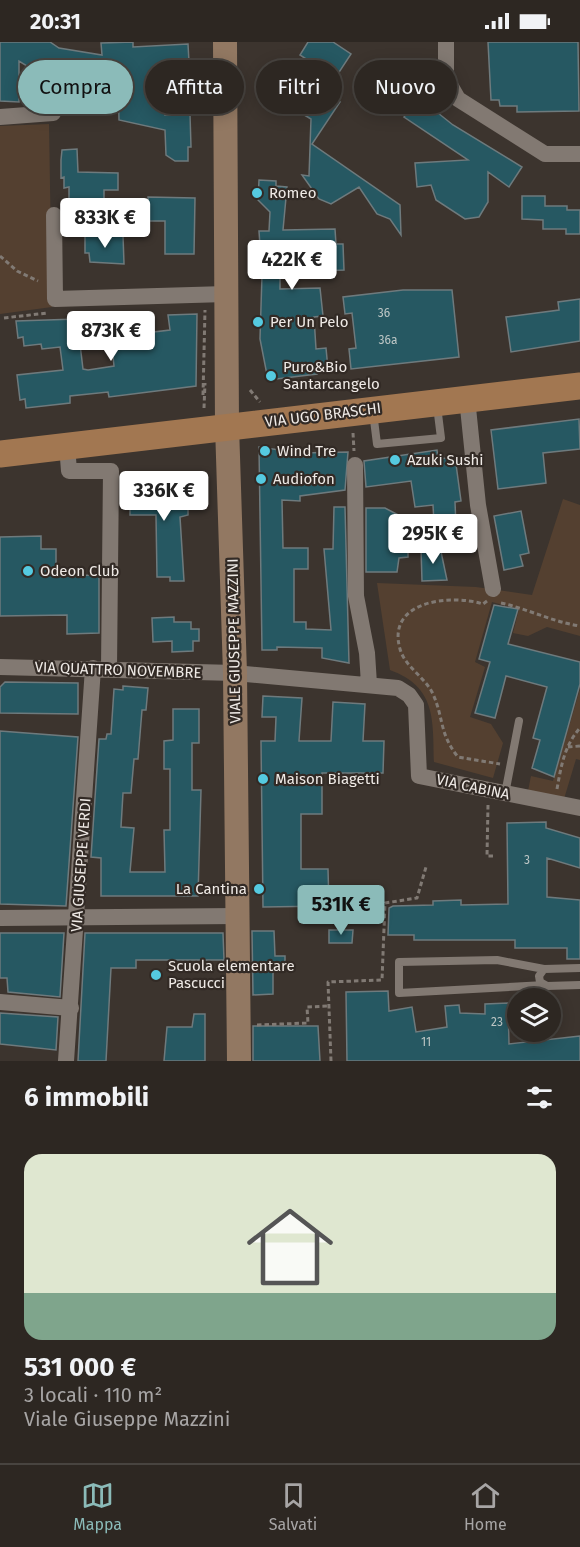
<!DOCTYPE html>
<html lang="it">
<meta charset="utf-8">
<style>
body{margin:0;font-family:"Fira Sans",sans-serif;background:#39332f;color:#f1f3f6;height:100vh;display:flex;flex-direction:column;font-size:22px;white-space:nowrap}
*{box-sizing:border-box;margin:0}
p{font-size:20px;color:#a7a5a5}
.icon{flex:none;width:33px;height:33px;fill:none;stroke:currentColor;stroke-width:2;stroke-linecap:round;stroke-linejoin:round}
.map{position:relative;height:1019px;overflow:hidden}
.sheet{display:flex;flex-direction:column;background:#2d2722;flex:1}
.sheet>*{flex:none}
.top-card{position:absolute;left:18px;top:18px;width:544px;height:54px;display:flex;gap:12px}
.fabs{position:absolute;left:507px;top:946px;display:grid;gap:12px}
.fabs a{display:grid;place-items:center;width:54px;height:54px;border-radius:50%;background:#2d2722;box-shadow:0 3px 15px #0003,0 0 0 2px #484440;font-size:30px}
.price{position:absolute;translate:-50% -51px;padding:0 14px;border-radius:6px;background:#fff;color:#222;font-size:20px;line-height:39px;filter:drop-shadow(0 2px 3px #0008)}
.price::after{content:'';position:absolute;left:50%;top:36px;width:18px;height:14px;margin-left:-9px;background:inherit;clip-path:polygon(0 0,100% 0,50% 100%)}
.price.active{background:#8bbbb9;color:#111}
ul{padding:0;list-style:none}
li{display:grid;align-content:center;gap:12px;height:318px;padding:0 24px}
li span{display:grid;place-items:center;height:186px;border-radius:18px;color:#555}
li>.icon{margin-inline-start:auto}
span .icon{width:108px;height:108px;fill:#fffc;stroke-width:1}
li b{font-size:26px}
h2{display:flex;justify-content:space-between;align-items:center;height:72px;padding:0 24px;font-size:26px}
.tag{padding:0 21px;border-radius:27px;background:#2d2722;box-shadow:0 3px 15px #0003,0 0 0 2px #484440;font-size:21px;line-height:54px}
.tag.active{background:#8bbbb9;color:#111}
.status{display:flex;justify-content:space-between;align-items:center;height:42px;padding:0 30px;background:#2d2722;direction:ltr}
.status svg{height:16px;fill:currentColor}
.dock{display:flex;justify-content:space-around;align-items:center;height:84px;border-top:2px solid #484440;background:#2d2722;font-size:16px;color:#a7a5a5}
.dock a{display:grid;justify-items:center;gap:3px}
.dock .active{color:#8bbbb9}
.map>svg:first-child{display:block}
</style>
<div class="status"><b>20:31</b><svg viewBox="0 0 49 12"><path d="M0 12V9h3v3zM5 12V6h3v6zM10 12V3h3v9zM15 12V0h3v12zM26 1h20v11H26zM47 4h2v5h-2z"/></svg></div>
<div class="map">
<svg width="580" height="1019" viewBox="0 0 580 1019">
<rect width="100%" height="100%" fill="#3c342e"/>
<!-- green -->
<path fill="#544030" d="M49 82 52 265 0 272V84Z
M563 457 580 463V594L547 585 528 594 513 591 519 567 492 560 475 620 485 625 470 675 491 682 503 701 493 736 434 720C433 677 436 645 390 628L377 541 476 545 532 553Z
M580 647V718L576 717 564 757 528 749 531 734 553 739Z"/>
<!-- building -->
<path fill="#265862" stroke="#6e7a7d" stroke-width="1.5" d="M0 0H50L59 6 102 13 101 1 133 0V5L188 2 190 38 165 39V73L190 72 191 105H188V119H175L166 113 165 88 119 78 118 37H108V32L60 28 53 40 19 19V60L0 59Z
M308 0H333L351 12 326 50 340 60 312 102 400 163 401 193 390 177 377 172 359 145 331 162 319 157 302 133 309 134 311 77 301 71 300 60 290 61 287 32 323 28 300 13Z
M488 0H578L579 69 517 70V64H500L499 58H491Z
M418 55 453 83 522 125 509 145 488 130V160L479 175 465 177 436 158 431 143 417 145 415 121 468 118 404 75Z
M77 107 78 130 118 131V148H104V161H96V167L69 165V145L64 146V135L61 136V118L62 108Z
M259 138 276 139V144L287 145 283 188 335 187 336 202H343L344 228 320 229V222H310V220H280V247L320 246 323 274 314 275 316 307 326 306 328 327 317 328V332L268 338 260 297 262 233 259 189H269L270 170 258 158Z
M522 154H545V164H567V168H580V192H566V187H543V178L522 177Z
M148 155 195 156 194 212H165V179H148Z
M123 193 124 222 90 220 89 211H85V194Z
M403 248H452L459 315 351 327 349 307 356 306 352 271 345 272 343 255Z
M580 257V299L511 310 506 275 559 268 558 260Z
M197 272 196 344 109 355 108 350 70 354V361L26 366 25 357 20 358 17 333 63 328 60 305 42 307 41 302 24 304 23 295 18 296 16 279 77 277 83 327 88 328 114 324 111 295 170 288 168 273Z
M579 377 580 407 543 411 546 441 498 447 491 388Z
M259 405 300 411 348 410 345 448 300 454V459L282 458 283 506H308V527H294V580H306V587L331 588 324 507H333L334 465H345L349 621 322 616V606L277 605V608H262Z
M437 408 438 417 455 415 461 459 455 460 456 484H463L464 497 435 499 433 463 415 465 411 439 366 445 364 419Z
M130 442H188V473L180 475 184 539H170V535H157L156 473H130Z
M366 466H385L408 478V515L399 516 397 530H366Z
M521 469 529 511 520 513 523 524 504 528 494 474Z
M41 494V507H56V534L99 533V591L67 592V573L0 574V495Z
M440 505 447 538 422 539 421 506Z
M494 563 518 567 508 602 580 620V642L554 735 532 726 540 698 533 696 547 645 506 634 495 676 475 671 490 620 479 617Z
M174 575V580H191V587H199V599H193V609L172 610V599L153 600 152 576Z
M5 640 78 641V672L0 671V645Z
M123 644 148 646 146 668H142L138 717H134L131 751H123L121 785 134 786 130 830H165L164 788H170V727H164V699L173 698V667H199V701H192V748H201L198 854H101V816L91 815 99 697H106L107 692H111L114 647 123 648Z
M263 654 302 656 299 699H331L333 660 365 662 363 699H384L383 731H322V772H301V827H328L329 864 263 865 261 699H275L276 675H262Z
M0 689 78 695 66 864 0 862Z
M546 780V786L580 796V826L547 816V855L580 858V917H567V906H515V898H414V893H388L389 866 393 864 433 863V859L461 858V863L508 862 507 781Z
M329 888H353L352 901H329Z
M252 889H274L275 914H285V928H273V952L253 953Z
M0 891H64L60 955 8 950 7 936H0Z
M85 891H223L224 918H136V926H111L106 1019H78Z
M388 949 389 969 412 965 416 990 447 985 445 964 459 963 460 971 485 972V962L508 961 509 1002 580 994V1019H347L346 950Z
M0 971 58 975 56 1008 0 1002Z
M194 972H205V1019H164L167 985H192Z
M253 984H318L320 1019H253Z"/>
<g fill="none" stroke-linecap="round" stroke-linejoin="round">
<!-- path -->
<path stroke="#817a74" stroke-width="3" stroke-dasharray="4.5 3" stroke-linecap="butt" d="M0 214 17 229 38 239
M4 276 47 271
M250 348 260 360
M203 353 205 268
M204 366 205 341
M353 391 354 409
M487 559 483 562C452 552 386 558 400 607 405 625 425 635 433 652 444 677 439 691 458 715L500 722
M501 561C528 567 553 580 580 584
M568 705 580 704
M557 747C561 725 564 704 580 686
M488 763 487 814H496
M257 983 308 981 307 965 329 964
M331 1019 328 940 382 938 385 861 417 856 426 825"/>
<!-- lane -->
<path stroke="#827972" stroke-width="8" d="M373 370 377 402 441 396 437 364
M505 752 519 679
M580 926 544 927 539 934 540 940 547 944 580 943
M544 927 497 918 399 920V951L545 943"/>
<!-- street -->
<path stroke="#827972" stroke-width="16" d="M446 0V36L458 57 545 112H580
M0 75 53 71
M54 173 55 257 226 252
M467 356 478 463 493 547
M67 403 69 429H111L109 626
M355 423 356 554 367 611 369 642
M0 625 235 631 398 646 409 653 416 663 419 734 580 766
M0 876 237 874
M0 960 71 966
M66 1019 93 626"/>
<!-- secondary -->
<path stroke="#927862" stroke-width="24" d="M225 0 227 384 235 631 239 1019"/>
<!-- primary -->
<path stroke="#a27751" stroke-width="27" d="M0 412 580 344"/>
</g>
<!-- markers -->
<g fill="#55cae0" stroke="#322a25" stroke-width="2">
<circle cx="257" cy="151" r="6"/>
<circle cx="258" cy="280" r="6"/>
<circle cx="271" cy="334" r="6"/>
<circle cx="265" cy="409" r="6"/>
<circle cx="395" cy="418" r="6"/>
<circle cx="261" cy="437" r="6"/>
<circle cx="28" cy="529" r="6"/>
<circle cx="263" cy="737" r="6"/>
<circle cx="259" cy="847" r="6"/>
<circle cx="156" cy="933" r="6"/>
</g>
<g text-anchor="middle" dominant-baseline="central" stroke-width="4.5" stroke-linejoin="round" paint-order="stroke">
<!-- number labels -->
<g font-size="12" fill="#bdc6c5">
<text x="384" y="271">36</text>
<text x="388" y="298">36a</text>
<text x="527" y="818">3</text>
<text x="497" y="980">23</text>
<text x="426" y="1000">11</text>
</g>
<!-- poi labels -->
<g font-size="15" fill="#efeae6" stroke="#322a25" text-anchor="start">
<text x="269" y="151">Romeo</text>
<text x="270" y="280">Per Un Pelo</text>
<text x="283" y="325">Puro&amp;Bio<tspan x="283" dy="17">Santarcangelo</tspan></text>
<text x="277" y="409">Wind Tre</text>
<text x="407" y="418">Azuki Sushi</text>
<text x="273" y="437">Audiofon</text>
<text x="40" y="529">Odeon Club</text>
<text x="275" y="737">Maison Biagetti</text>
<text x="247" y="847" text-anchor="end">La Cantina</text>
<text x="168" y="924">Scuola elementare<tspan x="168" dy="17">Pascucci</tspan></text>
</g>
<!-- street labels -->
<g font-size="15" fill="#efeae6" stroke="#322a25">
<text transform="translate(323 373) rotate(-7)">VIA UGO BRASCHI</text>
<text transform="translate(234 599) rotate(-91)">VIALE GIUSEPPE MAZZINI</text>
<text transform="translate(118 628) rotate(2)">VIA QUATTRO NOVEMBRE</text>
<text transform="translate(473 745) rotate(12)">VIA CABINA</text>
<text transform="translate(81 823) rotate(-86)">VIA GIUSEPPE VERDI</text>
</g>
</g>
</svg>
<div class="fabs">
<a><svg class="icon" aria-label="layers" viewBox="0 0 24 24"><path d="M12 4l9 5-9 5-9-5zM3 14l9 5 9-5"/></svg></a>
</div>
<b class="price" style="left:105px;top:207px">833K €</b>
<b class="price" style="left:292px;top:249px">422K €</b>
<b class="price" style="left:111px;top:320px">873K €</b>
<b class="price" style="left:164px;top:480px">336K €</b>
<b class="price" style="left:433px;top:523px">295K €</b>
<b class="price active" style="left:341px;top:894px">531K €</b>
<div class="top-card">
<a class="tag active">Compra</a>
<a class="tag">Affitta</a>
<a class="tag">Filtri</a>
<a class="tag">Nuovo</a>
</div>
</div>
<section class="sheet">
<h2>6 immobili<svg class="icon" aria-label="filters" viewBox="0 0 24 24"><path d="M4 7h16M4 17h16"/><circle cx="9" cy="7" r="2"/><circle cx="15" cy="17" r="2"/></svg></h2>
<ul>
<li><span style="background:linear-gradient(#dfe7d0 75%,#7fa58c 0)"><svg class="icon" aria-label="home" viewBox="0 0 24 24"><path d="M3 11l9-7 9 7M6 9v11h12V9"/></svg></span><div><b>531 000 €</b><p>3 locali · 110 m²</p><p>Viale Giuseppe Mazzini</p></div></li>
</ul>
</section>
<nav class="dock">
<a class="active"><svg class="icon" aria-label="map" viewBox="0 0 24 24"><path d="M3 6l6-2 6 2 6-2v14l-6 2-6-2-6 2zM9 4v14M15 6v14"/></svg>Mappa</a>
<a><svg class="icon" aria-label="saved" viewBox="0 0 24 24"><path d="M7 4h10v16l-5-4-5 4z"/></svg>Salvati</a>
<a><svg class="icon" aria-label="home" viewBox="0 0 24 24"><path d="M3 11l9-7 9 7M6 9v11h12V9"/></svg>Home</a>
</nav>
